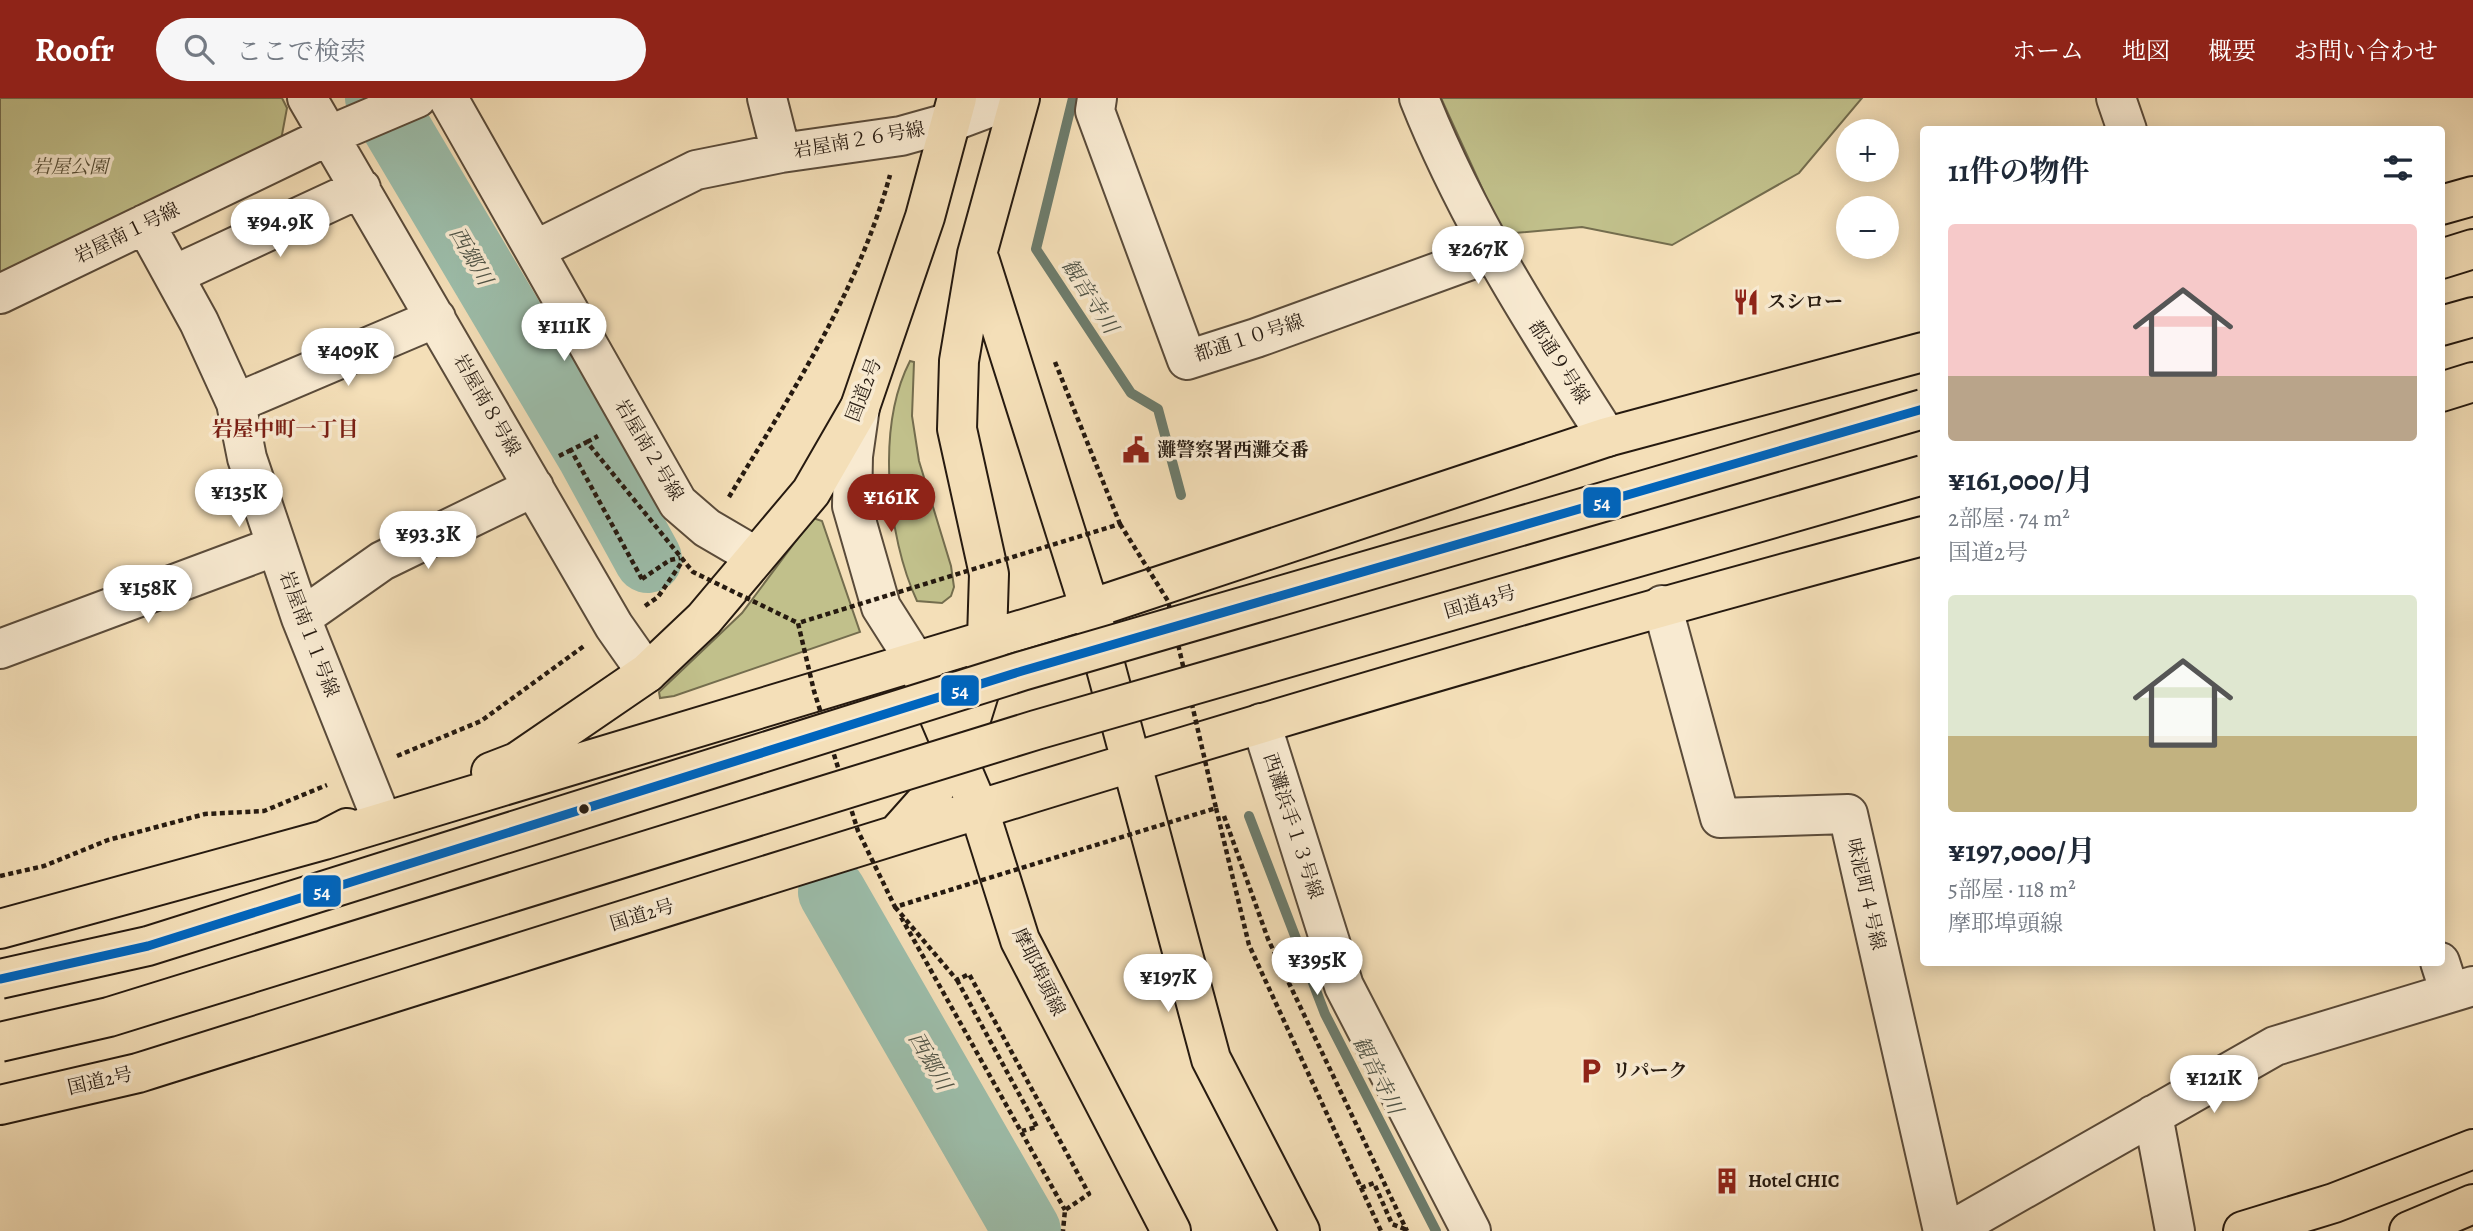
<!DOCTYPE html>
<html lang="ja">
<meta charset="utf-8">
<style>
body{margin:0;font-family:Alegreya,"Noto Serif JP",serif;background:#f6f6f7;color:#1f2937;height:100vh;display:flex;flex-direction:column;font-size:26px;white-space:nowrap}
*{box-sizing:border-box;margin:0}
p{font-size:23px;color:#747a83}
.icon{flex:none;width:38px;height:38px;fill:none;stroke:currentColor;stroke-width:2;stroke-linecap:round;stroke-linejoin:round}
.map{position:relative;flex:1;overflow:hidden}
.details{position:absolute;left:1920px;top:28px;width:525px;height:840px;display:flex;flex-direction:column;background:#fff;border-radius:7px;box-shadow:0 4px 18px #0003}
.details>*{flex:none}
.tools{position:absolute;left:1836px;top:21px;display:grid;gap:14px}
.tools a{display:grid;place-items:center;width:63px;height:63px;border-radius:50%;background:#fff;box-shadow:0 4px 18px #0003;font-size:35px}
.price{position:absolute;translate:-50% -60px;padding:0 16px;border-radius:24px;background:#fff;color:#222;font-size:23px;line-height:46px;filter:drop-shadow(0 2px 4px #0008)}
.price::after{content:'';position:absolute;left:50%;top:42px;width:21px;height:16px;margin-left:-10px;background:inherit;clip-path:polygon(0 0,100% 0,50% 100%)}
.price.selected{background:#8f2418;color:#fff}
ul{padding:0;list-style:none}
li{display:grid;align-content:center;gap:14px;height:371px;padding:0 28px}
li span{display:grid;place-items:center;height:217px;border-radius:7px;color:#555}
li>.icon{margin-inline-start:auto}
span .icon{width:126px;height:126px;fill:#fffc;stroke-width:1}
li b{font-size:30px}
h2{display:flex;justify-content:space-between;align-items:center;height:84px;padding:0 28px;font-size:30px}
header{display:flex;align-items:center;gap:42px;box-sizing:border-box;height:98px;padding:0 35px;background:#8f2418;color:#fff}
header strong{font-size:33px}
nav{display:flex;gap:38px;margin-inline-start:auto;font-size:24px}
.search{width:490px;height:63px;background:#f6f6f7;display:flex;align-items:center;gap:18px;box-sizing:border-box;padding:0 24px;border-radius:38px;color:#747a83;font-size:26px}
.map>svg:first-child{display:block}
</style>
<header>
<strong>Roofr</strong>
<div class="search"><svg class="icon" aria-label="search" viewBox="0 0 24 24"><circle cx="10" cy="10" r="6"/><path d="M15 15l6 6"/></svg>ここで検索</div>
<nav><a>ホーム</a><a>地図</a><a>概要</a><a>お問い合わせ</a></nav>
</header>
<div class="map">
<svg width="2473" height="1133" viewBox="0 0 2473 1133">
<rect width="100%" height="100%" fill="#f4dfb8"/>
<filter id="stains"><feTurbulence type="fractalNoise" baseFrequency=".00286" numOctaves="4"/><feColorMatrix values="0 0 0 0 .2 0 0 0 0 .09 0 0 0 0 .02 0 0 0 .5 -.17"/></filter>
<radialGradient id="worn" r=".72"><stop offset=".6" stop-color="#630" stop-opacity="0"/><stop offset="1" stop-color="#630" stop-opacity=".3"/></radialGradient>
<!-- green -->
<path fill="#c1c08b" stroke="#746d4e" stroke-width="2" d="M0 0H282L287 10 281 42 0 178Z
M1441 0H1862L1799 75 1672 147 1582 129 1503 136Z
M910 263 914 264 912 318 919 363 951 468 954 489 951 498 942 505 917 503C887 438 876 329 910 263Z
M813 420 822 423 860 534 674 598 660 600 659 594 742 515Z"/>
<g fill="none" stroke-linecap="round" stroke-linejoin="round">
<!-- stream -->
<path stroke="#6d7c6c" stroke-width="10" d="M1073 0 1036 151 1131 295 1158 311 1181 397
M1249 718 1325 916 1436 1133"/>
<!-- river -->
<path stroke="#9cbdaa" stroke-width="68" d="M379 0 591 357 648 461
M832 794 1027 1133"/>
<!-- minor casing -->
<g stroke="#5a4b3a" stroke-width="42">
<path id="minor" d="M307 0 614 528 647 575
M448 0 678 405 707 430 755 458
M767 0 781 55 901 38 951 24 1015 0
M1097 0 1095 13 1187 262 1256 240 1493 154
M1419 0C1467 121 1537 230 1607 339
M2116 0 2127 32
M145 126 199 224 236 305 247 360 301 520 379 715
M535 152 696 72 781 55
M174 177 361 90
M0 196 330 37 417 0
M236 305 436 220
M860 309 853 358 852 408 881 509 916 564
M1662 507 1720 720 1848 716 1943 1133
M301 520 382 463 534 389
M0 551 276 448
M1261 625 1344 888 1471 1133
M2440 864 2450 895
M2153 1017 2175 1133
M1950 1133 2275 948 2473 888"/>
</g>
<!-- major casing -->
<g stroke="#261a10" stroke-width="42">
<path id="major" d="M916 564 978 709 1020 842 1171 1133
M1131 663 1211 961 1300 1133"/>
</g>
<!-- highway casing -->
<g stroke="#261a10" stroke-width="42">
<path id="highway" d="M2441 107 2473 98
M2441 161 2473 151
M980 163 1090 511 1131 663
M2441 228 2473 219
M2441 294 2473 284
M491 674 517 664 647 575 704 521 811 394 860 309 925 119 957 0
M898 735 930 699 965 640 986 573 989 476 957 331 959 263 977 156 1020 0
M324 742 1090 511 1607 339 1923 254
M0 831 324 742 347 730
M0 1007 138 975C731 789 1322 597 1923 438
M2243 1133 2334 1105 2473 1051
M2409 1133 2473 1106"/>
</g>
<!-- path -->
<path stroke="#261a10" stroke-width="4.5" stroke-dasharray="5 3.5" stroke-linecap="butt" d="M1055 264 1120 426
M587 344 598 338
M559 358 571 352
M729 399C791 296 858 194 890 77
M642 481 670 462 680 460
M645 508 658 499 684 461
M397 658 481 623 584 548
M1216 710 1249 847 1381 1133
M1224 718 1268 841 1407 1133
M0 778 44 768 108 742 205 716 264 713 327 687
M895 809 957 882 969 876 1089 1096 1065 1112 1063 1133
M901 819 1065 1112
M957 882 1037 1029 1022 1033
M1361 1090 1374 1085 1392 1126 1407 1132"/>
<!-- minor -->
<use href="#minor" stroke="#f8ead1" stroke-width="38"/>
<!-- major -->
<use href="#major" stroke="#f4dfb8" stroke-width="38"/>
<!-- highway -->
<use href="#highway" stroke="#f4dfb8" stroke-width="38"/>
<!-- highway-bridge casing -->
<g stroke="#261a10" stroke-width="42" stroke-linecap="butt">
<path id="highway-bridge" d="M0 881 148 848 1022 573 1923 311
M0 944 109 919 1036 632 1923 377"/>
</g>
<!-- path-bridge -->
<path stroke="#261a10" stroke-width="4.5" stroke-dasharray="5 3.5" stroke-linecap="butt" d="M1120 426 1168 503 1216 710 895 809 858 733 814 593 798 525Z
M642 481 571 352 587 344 693 474 798 525"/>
<!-- highway-bridge -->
<use href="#highway-bridge" stroke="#f4dfb8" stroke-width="38"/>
<!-- bus-1 casing -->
<g stroke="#f8ead1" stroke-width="14">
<path id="bus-1" d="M0 881 148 848 1022 573 1923 311"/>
</g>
<!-- bus-1 -->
<use href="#bus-1" stroke="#0065bd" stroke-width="9"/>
</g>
<!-- icons -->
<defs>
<g id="restaurant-bare" transform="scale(2.1)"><path d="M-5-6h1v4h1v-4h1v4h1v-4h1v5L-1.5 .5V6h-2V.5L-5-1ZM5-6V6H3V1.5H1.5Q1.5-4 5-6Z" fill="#8f2418" stroke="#f8ead1" stroke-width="2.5" paint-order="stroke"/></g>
<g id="civic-bare" transform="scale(2.1)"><path d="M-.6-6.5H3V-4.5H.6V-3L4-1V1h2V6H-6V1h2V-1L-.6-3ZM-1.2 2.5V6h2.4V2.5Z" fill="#8f2418" stroke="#f8ead1" stroke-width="2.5" paint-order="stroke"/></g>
<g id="parking-bare" transform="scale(2.1)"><path d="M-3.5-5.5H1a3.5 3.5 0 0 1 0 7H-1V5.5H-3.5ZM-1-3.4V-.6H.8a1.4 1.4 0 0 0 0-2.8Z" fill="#8f2418" stroke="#f8ead1" stroke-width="2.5" paint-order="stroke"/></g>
<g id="building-bare" transform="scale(2.1)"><path d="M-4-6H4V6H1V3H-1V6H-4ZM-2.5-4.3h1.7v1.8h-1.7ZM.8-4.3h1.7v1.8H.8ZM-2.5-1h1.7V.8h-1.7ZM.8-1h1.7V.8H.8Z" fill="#8f2418" stroke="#f8ead1" stroke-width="2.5" paint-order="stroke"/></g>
</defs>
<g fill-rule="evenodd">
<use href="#restaurant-bare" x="1746" y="204"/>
<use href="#civic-bare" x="1136" y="352"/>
<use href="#parking-bare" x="1591" y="973"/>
<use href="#building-bare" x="1727" y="1083"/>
</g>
<!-- markers -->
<circle fill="#261a10" stroke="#f8ead1" stroke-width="2.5" cx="584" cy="711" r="6"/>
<g text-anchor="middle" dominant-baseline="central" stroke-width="7" stroke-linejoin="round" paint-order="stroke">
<!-- street labels -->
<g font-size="19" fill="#261a10" stroke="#f8ead1">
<text transform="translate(859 42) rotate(-10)">岩屋南２６号線</text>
<text transform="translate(127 135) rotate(-26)">岩屋南１号線</text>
<text transform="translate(1249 240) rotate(-18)">都通１０号線</text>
<text transform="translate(1559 264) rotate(57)">都通９号線</text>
<text transform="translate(864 292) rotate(-69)">国道2号</text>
<text transform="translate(487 307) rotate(60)">岩屋南８号線</text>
<text transform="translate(649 352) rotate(59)">岩屋南２号線</text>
<text transform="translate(1480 504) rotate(-16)">国道43号</text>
<text transform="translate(309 536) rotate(69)">岩屋南１１号線</text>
<text transform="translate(1293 728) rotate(72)">西灘浜手１３号線</text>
<text transform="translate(1866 796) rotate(77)">味泥町４号線</text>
<text transform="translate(642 817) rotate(-17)">国道2号</text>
<text transform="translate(1039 874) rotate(64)">摩耶埠頭線</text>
<text transform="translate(100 983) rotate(-13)">国道2号</text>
</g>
<!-- park labels -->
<g font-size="19" font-style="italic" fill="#544c35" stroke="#f8ead1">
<text x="70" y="69">岩屋公園</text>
</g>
<!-- poi labels -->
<g font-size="19" font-weight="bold" fill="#261a10" stroke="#f8ead1" text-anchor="start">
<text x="1767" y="204">スシロー</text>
<text x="1157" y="352">灘警察署西灘交番</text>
<text x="1612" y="973">リパーク</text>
<text x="1748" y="1083">Hotel CHIC</text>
</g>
<!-- water labels -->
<g font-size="21" font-style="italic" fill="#4f5346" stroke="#f8ead1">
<text transform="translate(471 158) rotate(60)">西郷川</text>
<text transform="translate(1090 198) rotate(57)">観音寺川</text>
<text transform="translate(930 963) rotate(60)">西郷川</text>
<text transform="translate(1378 977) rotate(63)">観音寺川</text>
</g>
<!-- neighbourhood labels -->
<g font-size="21" font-weight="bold" fill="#7a1f14" stroke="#f8ead1">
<text x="285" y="331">岩屋中町一丁目</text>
</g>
</g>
<g stroke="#f8ead1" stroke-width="2.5">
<rect x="1582" y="388" width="40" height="33" rx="7" fill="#0065bd"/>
<rect x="940" y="576" width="40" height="33" rx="7" fill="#0065bd"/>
<rect x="302" y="776" width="40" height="34" rx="7" fill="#0065bd"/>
</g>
<g font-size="19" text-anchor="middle" font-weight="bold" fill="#fff">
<text x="1602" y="411">54</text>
<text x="960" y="599">54</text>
<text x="322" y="800">54</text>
</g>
<rect width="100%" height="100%" filter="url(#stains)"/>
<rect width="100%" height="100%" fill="url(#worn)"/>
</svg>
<div class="tools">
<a>+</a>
<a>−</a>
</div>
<b class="price" style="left:280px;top:161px">¥94.9K</b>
<b class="price" style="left:1478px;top:188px">¥267K</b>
<b class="price" style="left:564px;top:265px">¥111K</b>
<b class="price" style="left:348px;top:290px">¥409K</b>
<b class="price" style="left:239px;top:431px">¥135K</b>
<b class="price selected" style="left:891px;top:436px">¥161K</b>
<b class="price" style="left:428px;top:473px">¥93.3K</b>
<b class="price" style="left:148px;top:527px">¥158K</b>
<b class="price" style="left:1317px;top:899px">¥395K</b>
<b class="price" style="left:1168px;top:916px">¥197K</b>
<b class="price" style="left:2214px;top:1017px">¥121K</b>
<section class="details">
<h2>11件の物件<svg class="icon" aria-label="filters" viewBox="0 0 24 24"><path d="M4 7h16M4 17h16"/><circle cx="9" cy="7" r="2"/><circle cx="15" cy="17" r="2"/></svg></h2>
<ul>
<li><span style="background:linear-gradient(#f6c9c9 70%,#b9a48a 0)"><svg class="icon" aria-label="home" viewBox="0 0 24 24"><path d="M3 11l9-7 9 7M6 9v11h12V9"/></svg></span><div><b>¥161,000/月</b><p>2部屋 · 74 m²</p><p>国道2号</p></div></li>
<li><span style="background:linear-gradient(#dfe7d0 65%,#c2b280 0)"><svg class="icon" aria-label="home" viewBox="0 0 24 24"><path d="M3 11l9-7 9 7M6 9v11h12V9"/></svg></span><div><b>¥197,000/月</b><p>5部屋 · 118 m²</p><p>摩耶埠頭線</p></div></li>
</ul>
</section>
</div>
